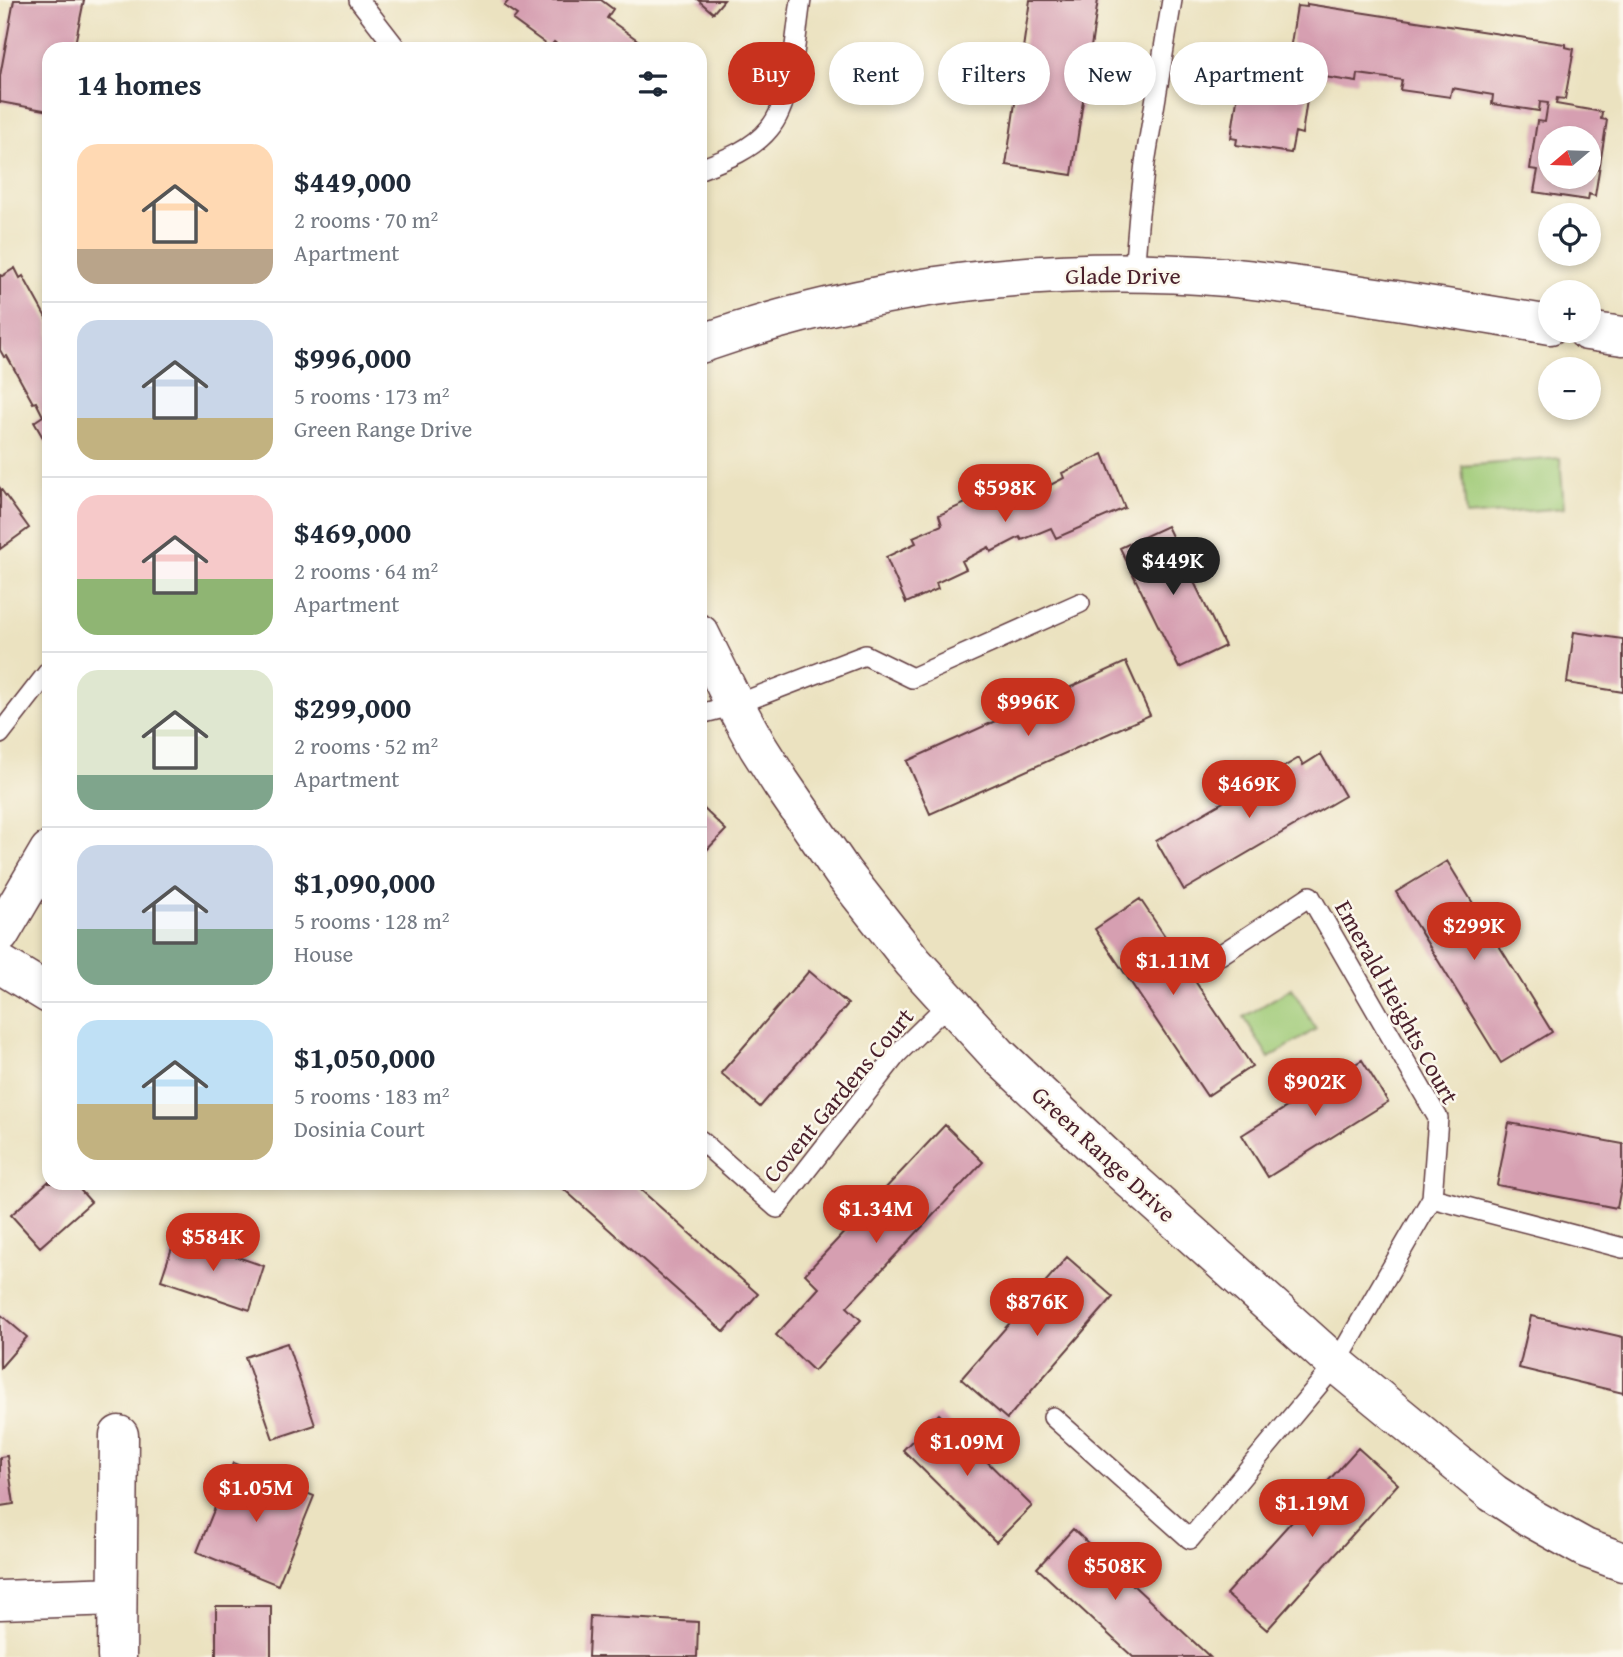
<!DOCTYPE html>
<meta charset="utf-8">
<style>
body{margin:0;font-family:"Gentium Book Plus",serif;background:#f6f6f7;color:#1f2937;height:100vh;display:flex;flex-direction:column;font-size:26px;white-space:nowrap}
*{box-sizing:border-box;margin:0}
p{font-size:23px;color:#747a83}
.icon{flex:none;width:38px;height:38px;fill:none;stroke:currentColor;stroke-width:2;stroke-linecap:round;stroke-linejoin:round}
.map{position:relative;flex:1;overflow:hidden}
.side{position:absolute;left:42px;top:42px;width:665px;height:1148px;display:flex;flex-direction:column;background:#fff;border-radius:21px;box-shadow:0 4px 10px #0003}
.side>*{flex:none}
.top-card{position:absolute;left:728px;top:42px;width:665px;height:63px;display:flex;gap:14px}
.needle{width:46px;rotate:251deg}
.tools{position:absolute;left:1538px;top:126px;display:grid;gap:14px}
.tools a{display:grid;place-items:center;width:63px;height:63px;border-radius:50%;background:#fff;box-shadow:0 4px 10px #0003;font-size:35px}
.price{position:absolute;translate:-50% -60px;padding:0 16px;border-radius:24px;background:#c8321e;color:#fff;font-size:23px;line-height:46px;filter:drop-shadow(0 2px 4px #0008)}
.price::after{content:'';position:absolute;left:50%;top:42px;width:21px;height:16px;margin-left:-10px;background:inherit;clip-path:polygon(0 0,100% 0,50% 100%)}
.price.current{background:#222;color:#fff}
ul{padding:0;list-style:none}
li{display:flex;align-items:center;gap:21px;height:175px;padding:0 35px}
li+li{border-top:2px solid #e0e1e3}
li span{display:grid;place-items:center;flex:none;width:196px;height:140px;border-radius:21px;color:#555}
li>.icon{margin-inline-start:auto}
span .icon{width:84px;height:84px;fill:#fffc;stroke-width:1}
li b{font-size:30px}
h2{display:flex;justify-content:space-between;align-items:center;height:84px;padding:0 35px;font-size:30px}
.chip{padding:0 24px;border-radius:32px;background:#fff;box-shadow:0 4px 10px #0003;font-size:24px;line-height:63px}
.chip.current{background:#c8321e;color:#fff}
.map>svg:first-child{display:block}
</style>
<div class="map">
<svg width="1623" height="1657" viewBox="0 0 1623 1657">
<rect width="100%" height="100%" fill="#fbf7ec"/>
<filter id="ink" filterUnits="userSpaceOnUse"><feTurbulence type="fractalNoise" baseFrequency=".0143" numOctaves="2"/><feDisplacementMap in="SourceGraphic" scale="14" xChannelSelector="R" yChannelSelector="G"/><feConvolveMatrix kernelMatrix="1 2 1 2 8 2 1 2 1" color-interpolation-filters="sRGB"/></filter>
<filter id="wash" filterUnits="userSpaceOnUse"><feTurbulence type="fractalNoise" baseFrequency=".00686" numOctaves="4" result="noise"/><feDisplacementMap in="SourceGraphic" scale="28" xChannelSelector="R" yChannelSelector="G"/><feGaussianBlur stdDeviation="1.57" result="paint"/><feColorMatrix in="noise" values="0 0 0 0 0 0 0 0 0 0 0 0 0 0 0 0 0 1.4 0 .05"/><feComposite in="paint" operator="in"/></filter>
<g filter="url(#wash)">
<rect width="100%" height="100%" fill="#ebe2c0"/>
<!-- green -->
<path fill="#a0cb78" stroke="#757552" stroke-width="2" d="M1560 458 1564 508 1466 516 1462 466Z
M1292 988 1316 1029 1269 1058 1244 1017Z"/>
<g id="blocks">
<!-- building -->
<path fill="#d69fb1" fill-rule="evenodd" d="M14 0H84L74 49H49V111L0 102V76Z
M509 0H601L613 9 607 18 650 49H561L562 48 554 42 550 47 513 20 517 15 504 6Z
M698 0H724L713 13Z
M1030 0H1098L1072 175 1006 165Z
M1307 4 1565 44V47L1574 49 1565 99 1557 98 1556 104 1602 112 1601 119 1607 120 1595 196 1589 194 1588 200 1534 192 1538 170 1530 169 1537 121 1545 122 1548 103 1540 102 1539 111 1492 104 1493 95 1452 88 1450 97 1400 90 1402 80 1358 74 1357 82 1311 75 1313 66 1305 65 1302 85 1309 86 1302 134 1295 132 1291 153 1236 145 1237 139 1231 138 1243 61 1249 62V56L1298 64 1299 57 1289 56 1297 6 1307 7ZM1550 138H1589V177H1550Z
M15 268 20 278 23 276 49 323V448L34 422 43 416 36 402 33 403 7 356 4 357 0 350V275L2 276Z
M1103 454 1125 508 1056 538 1051 528 1022 540 1020 537 991 552 989 547 962 561 966 569 936 583 938 589 906 603 886 557 916 543 913 537 942 525 939 515 970 501 971 503 1001 489 1031 481 1037 492 1064 478 1062 473Z
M0 488 29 528 0 549Z
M1167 526 1225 646 1179 668 1120 548Z
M1574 632 1623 639V692L1567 683Z
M1126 662 1150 715 930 814 907 761Z
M1321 754 1345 796 1184 890 1156 841 1299 758 1303 765Z
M700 805 726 830 700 857Z
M1447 861 1552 1032 1501 1063 1396 892Z
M1140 899 1252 1066 1207 1096 1095 929Z
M809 971 848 1004 760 1107 721 1073Z
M1362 1060 1388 1102 1268 1177 1242 1135Z
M1509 1123 1623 1144V1177L1617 1208 1497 1185Z
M945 1125 983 1162 847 1307 861 1320 814 1371 776 1335 819 1288 805 1274Z
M49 1181V1183H74L91 1202 40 1247 11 1215Z
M557 1183H633L758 1294 724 1332Z
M176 1236 264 1266 250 1310 161 1280Z
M1067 1257 1113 1297 1007 1419 961 1379Z
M0 1314 27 1337 0 1368Z
M1531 1316 1623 1337V1393L1519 1368Z
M287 1343 315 1425 273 1439 245 1357Z
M939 1414 1032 1506 996 1542 903 1450Z
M1358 1448 1398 1484 1267 1630 1226 1594Z
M7 1456 14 1504 0 1506V1457Z
M233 1463 314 1496 278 1585 197 1552Z
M1073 1529 1210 1657H1133L1037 1568Z
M216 1606H271V1657H216Z
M590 1616 698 1622 697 1657H588Z"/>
</g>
</g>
<g filter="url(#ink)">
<use href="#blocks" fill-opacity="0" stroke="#623c41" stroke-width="2"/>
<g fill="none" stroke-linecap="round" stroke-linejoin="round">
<!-- service casing -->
<g stroke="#623c41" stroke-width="22">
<path id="service" d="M359 0 397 49
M700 169C724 160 752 150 769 129 793 101 795 37 801 0
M1134 273 1139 214 1145 163 1172 0
M700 714 735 705 865 655 912 678 1080 603
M0 734 49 671
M1220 955 1310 896 1438 1118 1432 1198 1623 1248
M700 1140 777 1208 897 1054 950 1002
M1053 1417 1190 1539 1336 1364 1432 1198"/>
</g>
<!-- minor casing -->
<g stroke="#623c41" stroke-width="41">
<path id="minor" d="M700 634 735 705 758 747 781 783 843 873 913 962 999 1056 1110 1161 1336 1364 1493 1493 1531 1518 1585 1548 1623 1562
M0 964 49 994
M0 1600 117 1596
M117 1657 119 1435"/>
</g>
<!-- tertiary casing -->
<g stroke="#623c41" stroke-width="41">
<path id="tertiary" d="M1587 331 1623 336
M700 344C869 285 1048 262 1226 277 1256 280 1286 284 1315 288 1394 299 1472 312 1550 325
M0 934 49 851"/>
</g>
<!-- service -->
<use href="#service" stroke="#fff" stroke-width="19"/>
<!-- minor -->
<use href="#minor" stroke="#fff" stroke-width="38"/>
<!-- tertiary -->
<use href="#tertiary" stroke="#fff" stroke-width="38"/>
</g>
</g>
<g text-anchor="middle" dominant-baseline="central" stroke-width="5" stroke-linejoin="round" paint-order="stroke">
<!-- street labels -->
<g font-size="24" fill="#4a1f2b" stroke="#fbf7ec">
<text x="1123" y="275">Glade Drive</text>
<text transform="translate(1397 1002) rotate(61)">Emerald Heights Court</text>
<text transform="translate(838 1095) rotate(-50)">Covent Gardens Court</text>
<text transform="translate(1104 1154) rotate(43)">Green Range Drive</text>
</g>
</g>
</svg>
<div class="tools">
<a><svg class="needle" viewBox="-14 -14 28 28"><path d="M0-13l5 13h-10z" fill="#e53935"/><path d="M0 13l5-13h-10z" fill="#747a83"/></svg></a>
<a><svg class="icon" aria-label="locate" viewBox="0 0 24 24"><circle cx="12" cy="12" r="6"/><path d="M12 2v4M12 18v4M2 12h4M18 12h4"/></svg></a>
<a>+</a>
<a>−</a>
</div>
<b class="price" style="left:1005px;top:524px">$598K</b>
<b class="price current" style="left:1173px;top:597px">$449K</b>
<b class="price" style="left:1028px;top:738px">$996K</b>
<b class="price" style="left:1249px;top:820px">$469K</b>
<b class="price" style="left:1474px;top:962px">$299K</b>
<b class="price" style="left:1173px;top:997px">$1.11M</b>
<b class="price" style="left:1315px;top:1118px">$902K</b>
<b class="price" style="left:876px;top:1245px">$1.34M</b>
<b class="price" style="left:213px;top:1273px">$584K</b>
<b class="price" style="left:1037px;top:1338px">$876K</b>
<b class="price" style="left:967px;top:1478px">$1.09M</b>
<b class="price" style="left:256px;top:1524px">$1.05M</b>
<b class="price" style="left:1312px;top:1539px">$1.19M</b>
<b class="price" style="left:1115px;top:1602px">$508K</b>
<div class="top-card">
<a class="chip current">Buy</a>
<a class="chip">Rent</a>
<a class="chip">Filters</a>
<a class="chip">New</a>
<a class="chip">Apartment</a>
</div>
<section class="side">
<h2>14 homes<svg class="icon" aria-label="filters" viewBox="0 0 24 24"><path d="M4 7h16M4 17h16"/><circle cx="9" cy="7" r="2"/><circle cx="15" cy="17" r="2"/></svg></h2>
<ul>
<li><span style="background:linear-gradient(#ffd9b3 75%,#b9a48a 0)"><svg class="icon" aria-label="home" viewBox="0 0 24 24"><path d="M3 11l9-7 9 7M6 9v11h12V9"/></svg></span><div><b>$449,000</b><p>2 rooms · 70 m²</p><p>Apartment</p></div></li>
<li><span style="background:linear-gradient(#c9d6e8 70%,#c2b280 0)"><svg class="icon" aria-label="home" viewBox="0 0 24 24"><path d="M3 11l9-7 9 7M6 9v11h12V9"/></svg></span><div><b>$996,000</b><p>5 rooms · 173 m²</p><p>Green Range Drive</p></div></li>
<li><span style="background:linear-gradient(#f6c9c9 60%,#8fb573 0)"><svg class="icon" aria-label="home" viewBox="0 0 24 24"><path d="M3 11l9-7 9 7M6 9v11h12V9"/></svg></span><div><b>$469,000</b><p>2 rooms · 64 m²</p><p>Apartment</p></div></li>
<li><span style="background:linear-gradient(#dfe7d0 75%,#7fa58c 0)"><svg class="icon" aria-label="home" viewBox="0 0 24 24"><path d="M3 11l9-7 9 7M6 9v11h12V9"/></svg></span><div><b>$299,000</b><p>2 rooms · 52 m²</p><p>Apartment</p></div></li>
<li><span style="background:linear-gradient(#c9d6e8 60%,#7fa58c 0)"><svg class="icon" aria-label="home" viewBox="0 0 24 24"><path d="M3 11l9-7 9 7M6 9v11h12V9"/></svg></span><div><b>$1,090,000</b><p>5 rooms · 128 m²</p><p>House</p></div></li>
<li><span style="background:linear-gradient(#bfe0f5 60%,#c2b280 0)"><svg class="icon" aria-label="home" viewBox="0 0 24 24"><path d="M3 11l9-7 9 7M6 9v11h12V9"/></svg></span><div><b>$1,050,000</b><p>5 rooms · 183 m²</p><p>Dosinia Court</p></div></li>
</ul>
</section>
</div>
